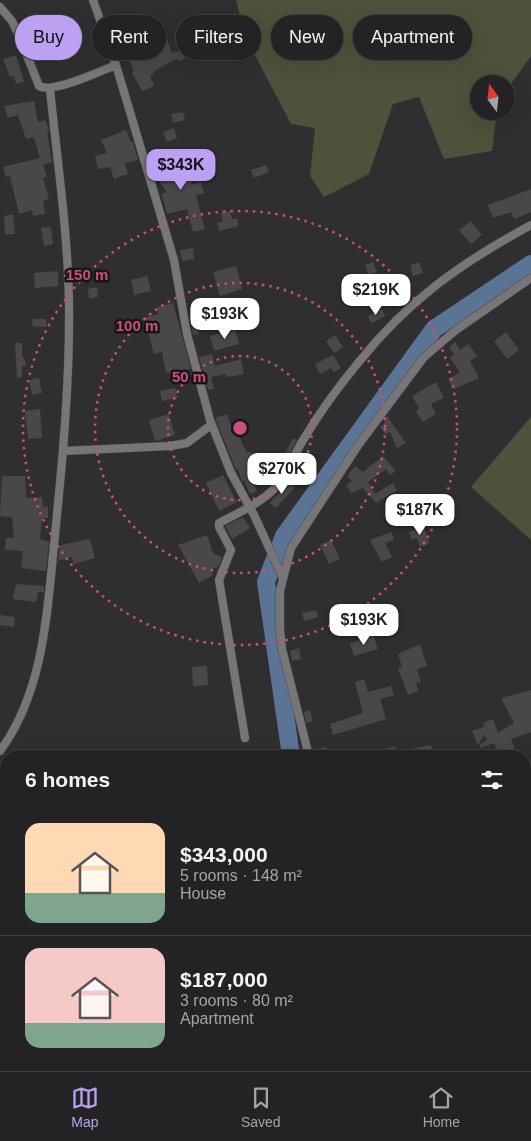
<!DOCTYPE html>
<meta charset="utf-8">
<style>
body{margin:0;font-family:Arial,sans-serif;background:#2f2f32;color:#f1f3f6;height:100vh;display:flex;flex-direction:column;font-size:19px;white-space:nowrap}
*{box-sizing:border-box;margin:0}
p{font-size:16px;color:#a3a4a7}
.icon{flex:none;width:28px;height:28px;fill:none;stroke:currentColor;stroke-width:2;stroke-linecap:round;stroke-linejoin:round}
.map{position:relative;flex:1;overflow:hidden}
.details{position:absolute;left:0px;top:750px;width:531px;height:321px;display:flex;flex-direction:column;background:#232325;border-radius:20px 20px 0 0;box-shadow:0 5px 20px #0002,0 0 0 1px #404042}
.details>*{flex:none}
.guide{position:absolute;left:15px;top:15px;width:501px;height:45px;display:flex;gap:10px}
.needle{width:32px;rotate:345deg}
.buttons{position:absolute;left:470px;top:75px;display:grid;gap:10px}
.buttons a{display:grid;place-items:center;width:45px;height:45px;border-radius:50%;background:#232325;box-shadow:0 5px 20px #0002,0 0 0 1px #404042;font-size:25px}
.price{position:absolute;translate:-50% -42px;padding:0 11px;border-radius:10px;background:#fff;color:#222;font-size:16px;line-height:32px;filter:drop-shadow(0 1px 2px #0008)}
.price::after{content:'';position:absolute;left:50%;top:30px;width:15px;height:11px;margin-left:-8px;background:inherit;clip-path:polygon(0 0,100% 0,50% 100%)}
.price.current{background:#bca0f2;color:#111}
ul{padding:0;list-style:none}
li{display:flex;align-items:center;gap:15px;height:125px;padding:0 25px}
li+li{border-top:1px solid #404042}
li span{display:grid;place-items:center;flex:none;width:140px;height:100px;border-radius:15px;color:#555}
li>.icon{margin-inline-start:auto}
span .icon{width:60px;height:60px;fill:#fffc;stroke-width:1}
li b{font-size:21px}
h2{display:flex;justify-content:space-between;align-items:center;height:60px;padding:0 25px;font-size:21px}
.tag{padding:0 18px;border-radius:22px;background:#232325;box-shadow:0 5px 20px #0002,0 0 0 1px #404042;font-size:18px;line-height:45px}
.tag.current{background:#bca0f2;color:#111}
.tab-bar{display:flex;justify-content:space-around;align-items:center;height:70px;border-top:1px solid #404042;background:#232325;font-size:14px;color:#a3a4a7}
.tab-bar a{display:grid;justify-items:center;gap:2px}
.tab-bar .current{color:#bca0f2}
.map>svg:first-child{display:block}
</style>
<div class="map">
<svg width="531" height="1071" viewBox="0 0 531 1071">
<rect width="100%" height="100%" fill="#2f2f31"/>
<!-- green -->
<path fill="#4d523a" d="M236 0H531V56L506 91V84H479V111H497L492 151 444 159 419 97 393 104 369 174 324 197 310 176 315 128 291 124 245 36Z
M531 417V540L471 487Z"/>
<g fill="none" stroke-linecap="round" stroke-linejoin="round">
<!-- river -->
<path stroke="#5b7495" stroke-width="18" d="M291 756 266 582 284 536 434 329 531 264
M0 990 6 986"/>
</g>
<!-- building -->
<path fill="#494749" d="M141 13 145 22 129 28 125 19Z
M133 29 138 43 165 34 172 53 189 49 190 51 184 54 185 59 178 61 177 58 153 72 154 74 150 76 154 86 142 91 132 73 134 72 120 33Z
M16 55 24 82 16 84 14 76 10 77 3 59Z
M34 101 38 122 45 120 49 130 47 132 52 162 43 165 47 177 43 178 49 199 43 201 45 214 33 216 32 210 19 214 10 176 6 177 3 167 40 158 34 137 26 139 18 115 8 118 4 106Z
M183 112 185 120 173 123 171 114Z
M174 128 177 138 167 142 163 132Z
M126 130 131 142H133L138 160 125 163 128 174 114 179 110 167 98 169 95 156 107 153 101 140Z
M180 157 184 169 195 166 191 185 201 182 204 193 196 195 205 229 193 232 187 209 167 214 162 194 166 192 157 177 160 176 157 165Z
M266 165 269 172 254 178 251 170Z
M531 189V212L514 219 511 212 493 218 488 205Z
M230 211 232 219 237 218 239 226 219 231 217 223 223 221 221 213Z
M13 214 15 234H5L4 216Z
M471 221 482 235 471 244 459 230Z
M51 227 53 244 44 246 41 228Z
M193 248 194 259 182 261 180 250Z
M373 262 377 272 369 275 365 265Z
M419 262 423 273 413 276 410 265Z
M236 266 242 289 220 296 213 272Z
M58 271V286L35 288 34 273Z
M147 276 151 291 134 295 131 280Z
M402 286 406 293 387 302 381 292 388 289 389 292Z
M97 287 98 297 89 299 88 289Z
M216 298 218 307 205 310 202 302Z
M173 303 191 369 166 373 162 352 154 354 144 318 159 314 157 307Z
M382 309 385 316 371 323 368 316Z
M195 316 199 334 193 335 190 317Z
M33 319H46V327L32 326Z
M235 329 239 344 214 351 210 336Z
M506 332 519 350 507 359 494 341Z
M335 335 343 347 334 353 326 341Z
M455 342 460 350 468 344 477 356 470 361 479 378 454 389 448 379 460 372 450 358 454 354 449 347Z
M15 343H22V357H24L26 366H22V377L17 378Z
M212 354 215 366 241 359 244 374 227 377 226 374 211 377 214 389 208 390 199 357Z
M333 355 341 368 334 372 331 368 320 374 315 364Z
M39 378 42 393 32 395 29 380Z
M436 382 444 398 431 404 436 414 423 422 416 412 419 408 412 396Z
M175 388 177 398 162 401 160 391Z
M40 409 42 438 28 439 25 411Z
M169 414 175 435 155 441 149 420Z
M227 414 234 435 238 433 246 452H251L254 463 249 472 257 491 250 494 244 480 242 482 238 469 236 470 215 418Z
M387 416 406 443 397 448 390 432 386 435 380 427 385 424 384 420Z
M293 438 297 440 284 463 281 462Z
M383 456 396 471 390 475 386 469 368 482 375 494 393 483 397 490 376 503 363 488 351 493 346 485 352 481 347 476 355 466 363 472Z
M223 475 237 502 219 511 206 483Z
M2 476H25L26 498 42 497 43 507 48 506V518H42L40 539 49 542 46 571 21 568 23 551 5 550 6 538H14L12 517 0 516Z
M289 482 295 487 276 508 270 503Z
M243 517 250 528 232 539 225 526Z
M424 526 429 544 420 547 417 538 412 540 409 532Z
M391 532 394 540 385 543 392 557 382 562 370 540Z
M207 535 213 553 222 557 218 567 210 570 213 575 199 583 178 545Z
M90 539 95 558 74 564 72 557 58 561 60 545Z
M331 540 340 559 329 564 320 545Z
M16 584 44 586V592H38L36 602 13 599Z
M316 610 318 617 304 621 302 613Z
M0 615 15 617 14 627 0 625Z
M373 634 378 649 354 656 350 644Z
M420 644 427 666 417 669 421 682 416 683 418 691 408 695 398 668 402 667 398 654Z
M299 648 301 659 292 661 290 651Z
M207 666 208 685 193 686 192 667Z
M364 679 368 692 391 686 394 695 380 699 386 719 333 735 330 724 363 713 355 682Z
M531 690V732L511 739 517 756H499L494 743 481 748 479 745 487 740 485 734 478 745 472 731 484 727 483 723 493 719 498 733 514 723 501 698Z
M310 710 313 721 306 723 304 712Z
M431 745 434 756H368L367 754 395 746 396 752Z
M326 747 329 755 314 756 313 750Z"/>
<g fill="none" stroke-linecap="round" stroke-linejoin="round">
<!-- minor casing -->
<g stroke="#4b4b4d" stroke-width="9">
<path id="minor" d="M93 0 116 65
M0 7 12 21 21 40 39 86C52 94 101 71 116 65L174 260 187 334 210 420 231 473 254 515 282 576
M63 451 170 446 187 443 211 425
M245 738 219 580 231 550 219 527V523C238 513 259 504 274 489 287 474 294 454 305 437 320 412 339 386 358 363 408 300 461 263 531 225
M0 751C43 693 47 615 54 545 62 466 70 384 69 304 68 232 57 160 50 89
M309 756 282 649 280 630V591L291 548 359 444 424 357 456 330 531 278
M525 781 531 778
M233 1065 240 1071
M7 1071 17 1065"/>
</g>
<!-- minor -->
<use href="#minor" stroke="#767679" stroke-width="8"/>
</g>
<!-- distance rings -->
<g fill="none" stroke="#cd4e80" stroke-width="2.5" stroke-dasharray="2.5 5">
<circle cx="240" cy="428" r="72"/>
<circle cx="240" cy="428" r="145"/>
<circle cx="240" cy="428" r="217"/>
</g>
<circle cx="240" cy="428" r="8" fill="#cd4e80" stroke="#171718" stroke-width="2.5"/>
<g font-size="15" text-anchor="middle" font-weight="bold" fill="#cd4e80" stroke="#171718" stroke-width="5" stroke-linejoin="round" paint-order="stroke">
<text x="87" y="280">150 m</text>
<text x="137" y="331">100 m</text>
<text x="189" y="382">50 m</text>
</g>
</svg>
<div class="buttons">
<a><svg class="needle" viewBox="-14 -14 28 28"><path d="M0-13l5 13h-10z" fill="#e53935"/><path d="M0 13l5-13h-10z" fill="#a3a4a7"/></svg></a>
</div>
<b class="price current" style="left:181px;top:191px">$343K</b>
<b class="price" style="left:376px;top:316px">$219K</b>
<b class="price" style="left:225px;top:340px">$193K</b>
<b class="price" style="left:282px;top:495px">$270K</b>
<b class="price" style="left:420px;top:536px">$187K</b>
<b class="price" style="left:364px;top:646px">$193K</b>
<div class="guide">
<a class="tag current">Buy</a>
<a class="tag">Rent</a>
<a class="tag">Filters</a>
<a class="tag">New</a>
<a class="tag">Apartment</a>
</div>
<section class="details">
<h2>6 homes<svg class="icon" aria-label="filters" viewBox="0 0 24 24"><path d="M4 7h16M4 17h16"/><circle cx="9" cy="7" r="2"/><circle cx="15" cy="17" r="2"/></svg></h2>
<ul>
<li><span style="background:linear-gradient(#ffd9b3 70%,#7fa58c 0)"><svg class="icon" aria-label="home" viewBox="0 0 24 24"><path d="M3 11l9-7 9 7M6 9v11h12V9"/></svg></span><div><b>$343,000</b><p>5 rooms · 148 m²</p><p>House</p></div></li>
<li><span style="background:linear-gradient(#f6c9c9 75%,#7fa58c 0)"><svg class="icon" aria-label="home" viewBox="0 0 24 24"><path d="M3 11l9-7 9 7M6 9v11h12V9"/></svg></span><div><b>$187,000</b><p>3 rooms · 80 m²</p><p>Apartment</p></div></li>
</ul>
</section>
</div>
<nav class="tab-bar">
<a class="current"><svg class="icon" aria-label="map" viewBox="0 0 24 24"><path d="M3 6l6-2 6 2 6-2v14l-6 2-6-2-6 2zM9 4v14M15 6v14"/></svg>Map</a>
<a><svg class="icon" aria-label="saved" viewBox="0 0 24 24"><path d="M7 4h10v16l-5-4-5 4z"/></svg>Saved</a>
<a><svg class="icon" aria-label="home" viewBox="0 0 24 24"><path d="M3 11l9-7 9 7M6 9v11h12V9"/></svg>Home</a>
</nav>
